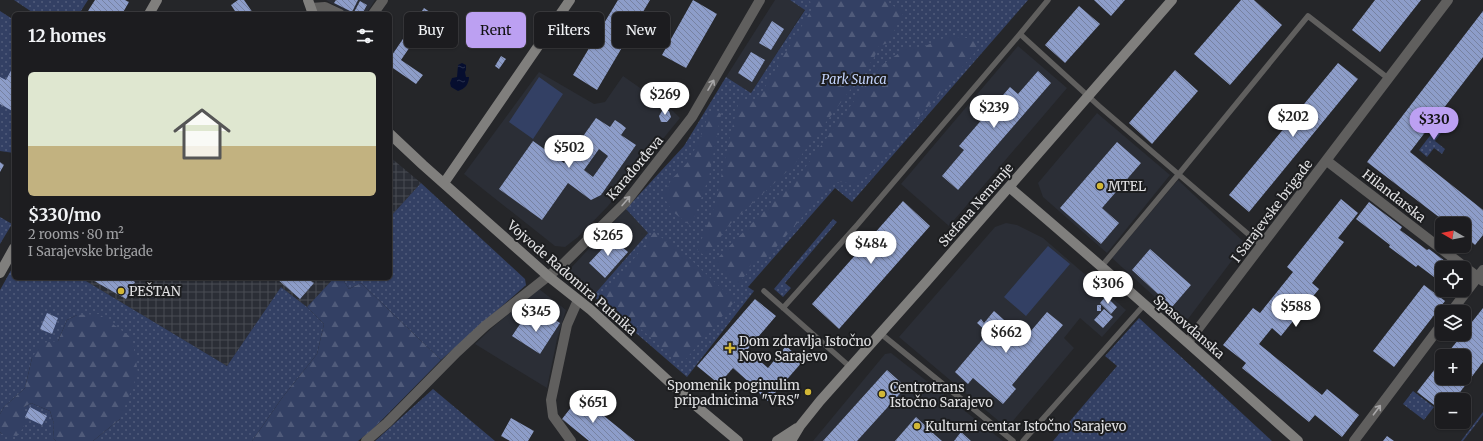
<!DOCTYPE html>
<meta charset="utf-8">
<style>
body{margin:0;font-family:Merriweather,serif;background:#29292c;color:#f1f3f6;height:100vh;display:flex;flex-direction:column;font-size:15px;white-space:nowrap}
*{box-sizing:border-box;margin:0}
p{font-size:13px;color:#a0a1a4}
.icon{flex:none;width:22px;height:22px;fill:none;stroke:currentColor;stroke-width:2;stroke-linecap:round;stroke-linejoin:round}
.map{position:relative;flex:1;overflow:hidden}
.panel{position:absolute;left:12px;top:12px;width:380px;height:268px;display:flex;flex-direction:column;background:#1c1c1f;border-radius:6px;box-shadow:0 1px 3px #0004,0 0 0 1px #3a3a3d}
.panel>*{flex:none}
.guide{position:absolute;left:404px;top:12px;width:380px;height:36px;display:flex;gap:8px}
.needle{width:26px;rotate:279deg}
.fabs{position:absolute;left:1435px;top:217px;display:grid;gap:8px}
.fabs a{display:grid;place-items:center;width:36px;height:36px;border-radius:6px;background:#1c1c1f;box-shadow:0 1px 3px #0004,0 0 0 1px #3a3a3d;font-size:20px}
.price{position:absolute;translate:-50% -34px;padding:0 9px;border-radius:14px;background:#fff;color:#222;font-size:13px;line-height:26px;filter:drop-shadow(0 1px 2px #0008)}
.price::after{content:'';position:absolute;left:50%;top:24px;width:12px;height:9px;margin-left:-6px;background:inherit;clip-path:polygon(0 0,100% 0,50% 100%)}
.price.current{background:#bca0f2;color:#111}
ul{padding:0;list-style:none}
li{display:grid;align-content:center;gap:8px;height:212px;padding:0 16px}
li+li{border-top:1px solid #3a3a3d}
li span{display:grid;place-items:center;height:124px;border-radius:6px;color:#555}
li>.icon{margin-inline-start:auto}
span .icon{width:72px;height:72px;fill:#fffc;stroke-width:1}
li b{font-size:17px}
h2{display:flex;justify-content:space-between;align-items:center;height:48px;padding:0 16px;font-size:17px}
.chip{padding:0 14px;border-radius:6px;background:#1c1c1f;box-shadow:0 1px 3px #0004,0 0 0 1px #3a3a3d;font-size:14px;line-height:36px}
.chip.current{background:#bca0f2;color:#111}
.map>svg:first-child{display:block}
</style>
<div class="map">
<svg width="1483" height="441" viewBox="0 0 1483 441">
<defs>
<pattern id="industrial-grid" width="8" height="8" patternUnits="userSpaceOnUse"><rect width="8" height="8" fill="#2b2e36"/><path d="M0 4h8M4 0v8" fill="none" stroke="#494c53"/></pattern>
<pattern id="grass-dots" width="8" height="8" patternUnits="userSpaceOnUse"><rect width="8" height="8" fill="#334064"/><path d="M2 2h.1M6 6h.1" fill="none" stroke="#505b7a" stroke-width="1.8" stroke-linecap="round"/></pattern>
<pattern id="forest-firs" width="22" height="20" patternUnits="userSpaceOnUse"><rect width="22" height="20" fill="#334064"/><path d="M5 1l3.5 6h-7zM16 11l3.5 6h-7z" fill="#505b7a"/></pattern>
<pattern id="water-ripples" width="26" height="14" patternUnits="userSpaceOnUse"><rect width="26" height="14" fill="#060e2f"/><path d="M2 4q2-2 4 0t4 0M15 11q2-2 4 0t4 0" fill="none" stroke="#2a314d"/></pattern>
<pattern id="building-back-hatch" width="6" height="6" patternUnits="userSpaceOnUse"><rect width="6" height="6" fill="#8d9dc9"/><path d="M-1 5l2 2M0 0l6 6M5-1l2 2" fill="none" stroke="#7782a1"/></pattern>
</defs>
<rect width="100%" height="100%" fill="#252629"/>
<!-- built -->
<path fill="#2b2e36" d="M326 0H375L366 14H349Z
M775 0H790L805 9 751 93 726 77Z
M1018 46 1067 88 949 226 901 184Z
M539 72 594 104 605 102 623 76 673 111 680 118 608 206 578 237 565 247 555 246 464 174Z
M1097 113 1170 175 1107 253 1043 197 1038 183Z
M1178 180 1245 243 1188 319 1183 321 1180 320 1112 258Z
M626 209 648 233 593 296 569 276V270Z
M1006 223 1017 225 1043 238 1126 310 1102 337 1080 318 1064 338 1074 348 1007 428 899 337 995 227Z
M539 289 566 310 557 339 547 388 475 344 493 327Z
M891 353 1003 441H813L885 354Z"/>
<!-- industrial -->
<path fill="url(#industrial-grid)" d="M390 157 421 183 390 217Z
M81 278H334L307 307 281 287 227 366Z"/>
<!-- grass -->
<path fill="url(#grass-dots)" d="M14 0H88L79 14H35Z
M790 0H1028L852 202 835 188 748 287 754 291 687 377 593 296 648 233 626 209 684 146 726 77 751 93 805 10Z
M0 11 14 20V153L0 151Z
M1439 124 1444 129 1435 141 1445 149 1442 154 1434 148 1427 157 1419 150Z
M421 183 525 279 526 285 441 360 361 283 349 289 342 278H390V217Z
M0 217 12 224 0 244Z
M833 219 837 222 785 283 791 288 783 297 774 289Z
M14 265V278H81L227 366 281 287 307 307 324 324 317 354 282 398 252 441H93L120 419 77 315 67 320 58 341 32 358 25 388 4 407 0 414V290Z
M1139 318 1272 441H1053L1117 366 1105 356Z
M433 389 495 441H375Z
M1413 391 1434 407 1424 420 1403 404Z
M31 403 50 411 54 424 53 438 56 441H0V432L2 434 24 427V407Z
M1483 412V415L1463 441H1461Z"/>
<!-- forest -->
<path fill="url(#forest-firs)" d="M807 0H883L904 12 888 43 879 46 874 58 794 165 731 223 706 256 697 251 715 205 730 136 738 105 737 99 757 100 812 9 810 1Z
M946 37H957L976 39 978 49 869 175 854 184 841 182 832 183 772 252 764 259H752L749 271 738 284 729 280 714 262 801 173 879 67 905 49 925 46Z
M713 109 721 114 709 177 691 226 673 212 663 196 671 180 688 162 700 139 707 118Z
M654 232 688 257 735 301 686 359 678 361 606 299 602 292C622 274 639 254 654 232Z
M334 278H342L349 289 361 283 441 360 372 430 358 441H252L282 398 317 354 324 324 307 307Z
M99 314 132 338 138 373 120 419 93 441H56L53 438 54 424 50 411 31 403 24 407V427L17 436 2 434 0 432V414L4 407 25 388 32 358 41 343 58 341 67 320 77 315Z"/>
<!-- pitch -->
<path fill="#334064" d="M539 77 563 94 533 139 509 122Z
M1048 246 1070 264 1026 316 1004 297Z"/>
<!-- water -->
<path fill="url(#water-ripples)" d="M462 63 466 65V70L465 72 466 77H469C469 84 465 89 458 91L451 87 450 83 452 78 457 77 458 65Z"/>
<!-- building -->
<path fill="url(#building-back-hatch)" fill-rule="evenodd" d="M95 0H125L129 2 122 14H86Z
M238 0H244L253 13 252 14H237L231 5Z
M336 0H358L352 12 334 3Z
M618 0H650L597 90 573 75Z
M693 0 717 14 686 68 662 55Z
M1094 0H1125L1111 16Z
M1241 0H1254L1282 25 1230 85 1194 54Z
M1375 0H1421L1380 52 1352 30Z
M360 1 367 5 362 14H353Z
M1079 6 1100 24 1065 63 1045 45Z
M424 8 440 19 426 40 418 35 401 60 423 75 416 84 390 66V58Z
M1483 11V57L1410 152 1483 210V235L1475 245 1464 236V224H1448L1367 162Z
M772 21 784 29 771 50 759 43Z
M751 52 765 60 752 82 738 73Z
M501 56 506 59 499 69 495 66Z
M1338 63 1358 79 1249 212 1229 195Z
M14 65V112L0 104V77L6 80Z
M1175 70 1198 91 1152 144 1129 123Z
M1038 71 1051 83 958 190 942 176 964 150 959 146 1010 87 1018 94Z
M662 111H669L671 117 667 122H661L659 116Z
M596 118 610 127 615 120 621 124 626 128 621 135 636 145 601 195 591 200 568 183 542 220 499 189 533 141 564 163ZM599 149 608 156 593 177 584 170Z
M1117 142 1141 163 1102 208 1119 223 1101 244 1060 208Z
M0 162 4 165 0 172Z
M1341 199 1358 213 1338 238 1344 242 1312 283 1319 289 1281 336 1272 328 1259 344 1322 395 1327 389 1359 415 1342 437 1315 415 1309 422 1242 368 1246 363 1223 345 1253 308 1260 313 1293 272 1287 267Z
M903 201 930 226 839 329 812 304Z
M1369 202 1402 227 1400 230 1427 250 1429 249 1454 268H1442V283L1418 265 1416 267 1389 247 1390 245 1356 219Z
M608 235 628 252 605 278 589 263 603 248 599 245Z
M1150 249 1191 285 1172 307 1132 270Z
M89 278H128L135 282 126 299Z
M276 278H307L314 283 300 299Z
M1424 285 1445 301 1394 367 1373 351Z
M1106 296 1117 307 1111 314 1100 303Z
M755 299 776 316 747 350 768 368 786 346 803 361 768 401 749 384 750 383 733 368 719 384 697 366Z
M1097 305H1101V311H1097Z
M1483 308V362L1454 400H1442V411L1417 392 1442 360V378H1464V356H1445L1463 334H1464V332Z
M1104 309 1113 317 1103 328 1094 320Z
M994 311 1025 338 1047 312 1063 325 1012 385 1016 389 1003 404 973 378 968 384 955 372 988 333 977 323 981 319 984 323Z
M47 313 58 318 52 334 40 329Z
M547 315 560 323 540 354 512 336 524 318 538 327Z
M887 370 906 387 857 441H823Z
M580 396 609 420 635 441H589L562 419Z
M30 407 47 416 42 425 25 417Z
M916 417 935 435 942 441H895Z
M511 418 534 431 528 441H510L501 436Z
M961 432 971 441H954Z
M1387 436 1394 441H1383Z"/>
<g fill="none" stroke-linecap="round" stroke-linejoin="round">
<!-- lane -->
<path stroke="#605f5e" stroke-width="5.5" d="M1020 34 1048 0
M1101 267 1178 175 1308 16 1389 79
M764 291 849 366
M783 308 858 224 1020 34 1099 106 1262 246
M880 333 1013 441
M1023 441 1144 305"/>
<!-- street -->
<path stroke="#605f5e" stroke-width="10" d="M311 8 325 7 340 14
M373 14 383 0
M1327 161 1483 281
M1451 312 1483 270
M1188 342 1448 0
M366 441 387 423 457 352 485 326 561 266 626 202 692 117 760 0
M571 441 553 416 551 400 567 325 578 300
M1354 441 1442 324"/>
<!-- secondary -->
<path stroke="#807f7d" stroke-width="10" d="M308 0 313 14
M149 14 157 0
M390 134 423 165 548 276 591 310 689 400 738 441
M444 183 570 0
M1009 187C1107 270 1202 355 1298 441
M0 273 14 248
M777 441 797 428
M791 441 800 426 820 401 927 281 1172 0"/>
</g>
<!-- one-way arrows -->
<defs><path id="oneway-shaft" d="M-6 0H5M1.5-3L5.5 0L1.5 3" fill="none" stroke-width="1.6" stroke-linecap="round" stroke-linejoin="round"/></defs>
<g stroke="#a7a6a7">
<use href="#oneway-shaft" transform="translate(711 85) rotate(-60)"/>
<use href="#oneway-shaft" transform="translate(626 201) rotate(-49)"/>
<use href="#oneway-shaft" transform="translate(1377 410) rotate(-53)"/>
</g>
<!-- markers -->
<g fill="#d2b736" stroke="#1c1d1f" stroke-width="1.5">
<circle cx="1100" cy="186" r="4"/>
<circle cx="121" cy="291" r="4"/>
<path d="M728 342h4v4h4v4h-4v4h-4v-4h-4v-4h4z"/>
<circle cx="808" cy="392" r="4"/>
<circle cx="882" cy="394" r="4"/>
<circle cx="917" cy="426" r="4"/>
</g>
<g text-anchor="middle" dominant-baseline="central" stroke-width="4" stroke-linejoin="round" paint-order="stroke">
<!-- park labels -->
<g font-size="13" font-style="italic" fill="#c2d2fa" stroke="#1c1d1f">
<text x="854" y="79">Park Sunca</text>
</g>
<!-- street labels -->
<g font-size="13" fill="#e1e1e3" stroke="#1c1d1f">
<text transform="translate(635 168) rotate(-50)">Karađorđeva</text>
<text transform="translate(1394 196) rotate(38)">Hilandarska</text>
<text transform="translate(976 205) rotate(-49)">Stefana Nemanje</text>
<text transform="translate(1272 211) rotate(-53)">I Sarajevske brigade</text>
<text transform="translate(572 278) rotate(41)">Vojvode Radomira Putnika</text>
<text transform="translate(1189 327) rotate(41)">Spasovdanska</text>
</g>
<!-- poi labels -->
<g font-size="13" fill="#e1e1e3" stroke="#1c1d1f" text-anchor="start">
<text x="1108" y="186">MTEL</text>
<text x="129" y="291">PEŠTAN</text>
<text x="739" y="341">Dom zdravlja Istočno<tspan x="739" dy="15">Novo Sarajevo</tspan></text>
<text x="800" y="385" text-anchor="end">Spomenik poginulim<tspan x="800" dy="15">pripadnicima "VRS"</tspan></text>
<text x="890" y="387">Centrotrans<tspan x="890" dy="15">Istočno Sarajevo</tspan></text>
<text x="925" y="426">Kulturni centar Istočno Sarajevo</text>
</g>
</g>
</svg>
<div class="fabs">
<a><svg class="needle" viewBox="-14 -14 28 28"><path d="M0-13l5 13h-10z" fill="#e53935"/><path d="M0 13l5-13h-10z" fill="#a0a1a4"/></svg></a>
<a><svg class="icon" aria-label="locate" viewBox="0 0 24 24"><circle cx="12" cy="12" r="6"/><path d="M12 2v4M12 18v4M2 12h4M18 12h4"/></svg></a>
<a><svg class="icon" aria-label="layers" viewBox="0 0 24 24"><path d="M12 4l9 5-9 5-9-5zM3 14l9 5 9-5"/></svg></a>
<a>+</a>
<a>−</a>
</div>
<b class="price" style="left:665px;top:116px">$269</b>
<b class="price" style="left:994px;top:129px">$239</b>
<b class="price" style="left:1293px;top:138px">$202</b>
<b class="price current" style="left:1434px;top:141px">$330</b>
<b class="price" style="left:569px;top:169px">$502</b>
<b class="price" style="left:608px;top:257px">$265</b>
<b class="price" style="left:871px;top:265px">$484</b>
<b class="price" style="left:1108px;top:305px">$306</b>
<b class="price" style="left:1296px;top:328px">$588</b>
<b class="price" style="left:536px;top:333px">$345</b>
<b class="price" style="left:1006px;top:354px">$662</b>
<b class="price" style="left:593px;top:424px">$651</b>
<div class="guide">
<a class="chip">Buy</a>
<a class="chip current">Rent</a>
<a class="chip">Filters</a>
<a class="chip">New</a>
</div>
<section class="panel">
<h2>12 homes<svg class="icon" aria-label="filters" viewBox="0 0 24 24"><path d="M4 7h16M4 17h16"/><circle cx="9" cy="7" r="2"/><circle cx="15" cy="17" r="2"/></svg></h2>
<ul>
<li><span style="background:linear-gradient(#dfe7d0 60%,#c2b280 0)"><svg class="icon" aria-label="home" viewBox="0 0 24 24"><path d="M3 11l9-7 9 7M6 9v11h12V9"/></svg></span><div><b>$330/mo</b><p>2 rooms · 80 m²</p><p>I Sarajevske brigade</p></div></li>
</ul>
</section>
</div>
